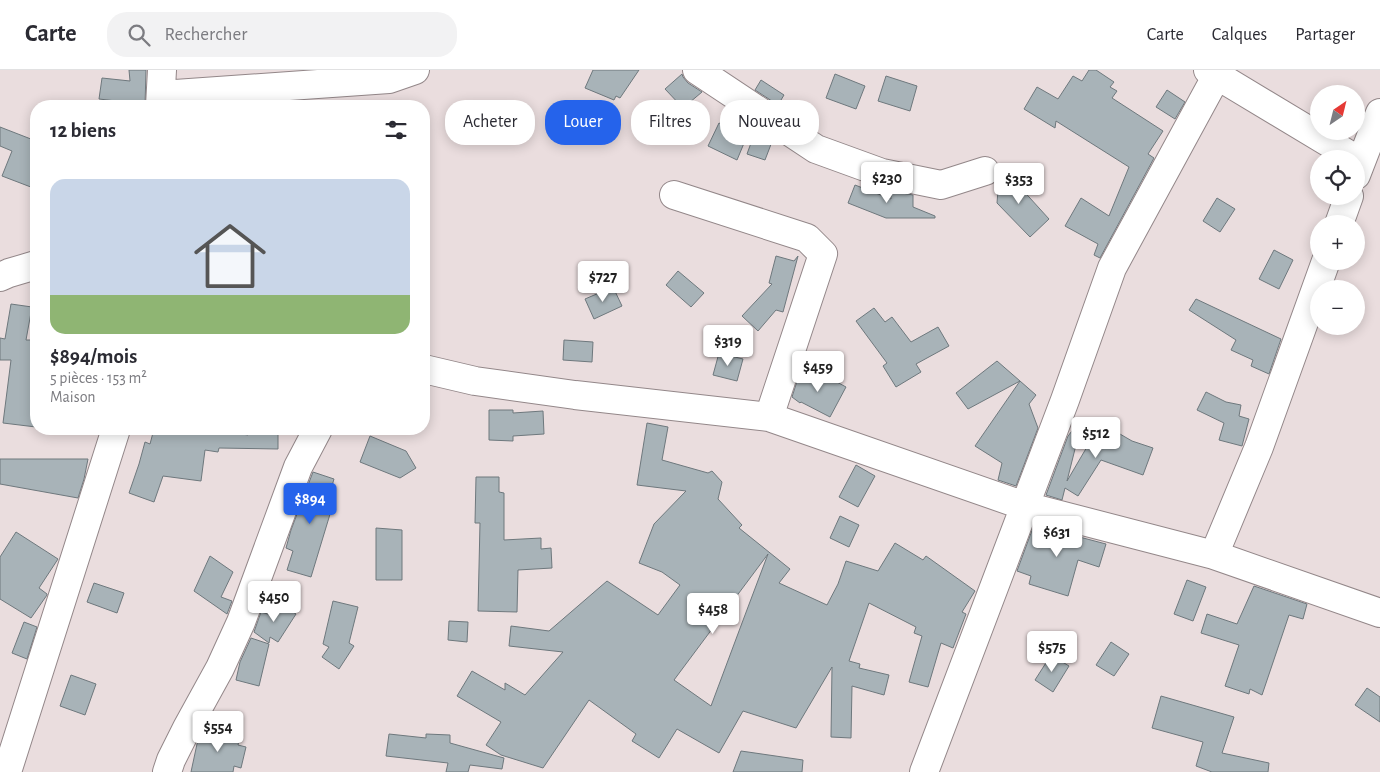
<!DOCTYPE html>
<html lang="fr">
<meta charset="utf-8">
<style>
body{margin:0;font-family:"Alegreya Sans",sans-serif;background:#f2f2f3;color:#2b2b33;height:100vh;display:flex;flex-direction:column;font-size:19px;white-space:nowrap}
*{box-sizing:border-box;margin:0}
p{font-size:16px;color:#7c7c81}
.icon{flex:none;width:28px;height:28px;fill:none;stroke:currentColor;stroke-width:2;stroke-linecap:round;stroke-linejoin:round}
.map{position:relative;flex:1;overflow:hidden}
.sheet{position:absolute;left:30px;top:30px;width:400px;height:335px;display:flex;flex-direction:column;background:#fff;border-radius:20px;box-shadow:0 2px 12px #0003}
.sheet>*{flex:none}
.top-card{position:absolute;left:445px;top:30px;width:475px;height:45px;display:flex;gap:10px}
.needle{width:32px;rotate:35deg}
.fabs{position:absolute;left:1310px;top:15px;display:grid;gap:10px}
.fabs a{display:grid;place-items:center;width:55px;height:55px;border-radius:50%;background:#fff;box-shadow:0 2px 12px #0003;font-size:25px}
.price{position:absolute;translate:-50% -42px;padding:0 11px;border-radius:5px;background:#fff;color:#222;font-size:16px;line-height:32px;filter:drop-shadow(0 1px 2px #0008)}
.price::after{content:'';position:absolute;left:50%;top:30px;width:15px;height:11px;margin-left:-8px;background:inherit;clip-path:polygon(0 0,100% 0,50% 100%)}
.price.active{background:#2563eb;color:#fff}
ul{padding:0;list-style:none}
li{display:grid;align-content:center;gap:10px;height:265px;padding:0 20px}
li+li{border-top:1px solid #e1e1e2}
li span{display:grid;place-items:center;height:155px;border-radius:15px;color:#555}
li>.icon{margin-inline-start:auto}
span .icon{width:90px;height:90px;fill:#fffc;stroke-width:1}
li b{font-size:21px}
h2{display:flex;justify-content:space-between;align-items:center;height:60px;padding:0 20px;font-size:21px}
.tag{padding:0 18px;border-radius:20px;background:#fff;box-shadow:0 2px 12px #0003;font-size:18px;line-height:45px}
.tag.active{background:#2563eb;color:#fff}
header{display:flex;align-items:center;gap:30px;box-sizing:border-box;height:70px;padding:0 25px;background:#fff;border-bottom:1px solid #e1e1e2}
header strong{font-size:24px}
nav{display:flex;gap:28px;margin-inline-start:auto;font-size:18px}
.search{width:350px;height:45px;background:#f2f2f3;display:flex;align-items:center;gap:12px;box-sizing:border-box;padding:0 18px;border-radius:20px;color:#7c7c81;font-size:19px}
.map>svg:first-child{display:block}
</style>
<header>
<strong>Carte</strong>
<div class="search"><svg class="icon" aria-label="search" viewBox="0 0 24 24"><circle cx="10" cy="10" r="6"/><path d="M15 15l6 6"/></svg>Rechercher</div>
<nav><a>Carte</a><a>Calques</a><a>Partager</a></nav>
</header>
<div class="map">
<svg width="1380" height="702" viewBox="0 0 1380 702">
<rect width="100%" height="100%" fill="#eaddde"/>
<!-- building -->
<path fill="#a8b3b8" stroke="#6e787d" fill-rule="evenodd" d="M129 0H146L145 36 132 35 133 33 99 29 102 8 130 11Z
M593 0H639L620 28 616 26 614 30 585 18Z
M1089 0H1096L1114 12 1110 17 1117 21 1112 28 1163 61 1148 84 1154 88 1100 188 1094 185 1098 174 1065 156 1081 128 1109 146 1129 97 1056 51 1055 58 1024 39 1037 17 1058 29 1073 6 1082 11Z
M682 4 683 7 688 13 702 22 683 38 665 19Z
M835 4 865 16 856 39 826 28Z
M886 6 917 16 910 41 878 31Z
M761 10 784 25 778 35 755 20Z
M1167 20 1185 32 1175 49 1156 37Z
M719 53 747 66 737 90 708 76Z
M0 57 36 71V119L2 106 12 81 0 76Z
M755 62 773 69 765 90 747 84Z
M1000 95 1049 149 1030 167 997 133Z
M855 115 891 129V121L913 125V137L935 146V148H886L848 133Z
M1217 128 1235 139 1220 162 1203 151Z
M1274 180 1293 190 1279 219 1259 209Z
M776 186 794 191 798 186 783 242 776 240 758 261 742 246 772 214 769 213Z
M678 201 704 223 691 237 666 215Z
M613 217 622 236 594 249 585 229Z
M1196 229 1281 269 1269 304 1251 296 1253 290 1231 280 1236 270 1189 240Z
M11 234 32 237 26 270H36L34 322H36V357L3 353 11 290H0V268L5 269Z
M874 238 885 252 892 247 911 272 938 257 949 276 916 294 921 302 896 317 883 296 887 293 856 251Z
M564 270 593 272 592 292 563 290Z
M719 283 743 289 737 311 713 305Z
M997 291 1020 311 968 339 956 323Z
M800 302 813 305 820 310 821 308 835 311 846 317 830 347 801 332 800 333 792 327Z
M1020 311 1036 325 1029 334 1038 358 1016 416 998 410 1002 393 975 376Z
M1206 322 1226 332 1241 335 1239 346 1249 349 1242 376 1219 370 1224 353 1197 340Z
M489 340H513V343L543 341 544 364 513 366V371L489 370Z
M1083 347 1067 411 1101 353 1132 371 1153 378 1143 405 1101 390 1078 426 1065 418 1062 430 1046 425 1068 366Z
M647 353 668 357 662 390 708 403 712 401 722 412 718 429 742 455 739 458 790 499 779 513 827 535 838 514 846 491 878 501 895 473 923 490 926 486 975 521 962 542 966 544 953 578 941 573 928 617 909 612 922 566 914 563 916 557 869 533 849 591 860 594 859 598 889 605 884 625 852 616 851 668 831 667 832 597 796 658 743 641 719 683 677 659 659 688 632 671 636 664 589 630 543 698 501 685 486 675 501 652 457 626 472 601 505 620V613L525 625 563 582 509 576 511 556 549 561 607 511 658 545 680 515 662 502 639 493 654 454 686 421 637 415ZM768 484 742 553 711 636 674 610Z
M154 359H213L248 365 249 359H278V379L219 378 218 382 205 380 201 411 163 406 154 432 129 423 139 394 145 372 150 374Z
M370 366 406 381 416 398 400 408 360 392Z
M0 389H88L84 409 78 428 0 414Z
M856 395 875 406 858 437 839 427Z
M313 402 334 409 328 429 334 431 311 507 287 500 293 481 286 478 291 460Z
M476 407H499V422L504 423V470L541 468V479L551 478 552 498 518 500 517 542 478 541 480 453H475Z
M840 446 859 455 849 477 830 468Z
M1034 455 1106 474 1099 497 1078 490 1068 526 1029 514 1031 506 1017 501Z
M376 458 402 460V510H376Z
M16 462 58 489 39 518 47 524V525L31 548 0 529V487Z
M210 486 233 502 221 527 232 531 227 544 194 521Z
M1187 510 1206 517 1193 551 1174 544Z
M94 513 124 523 117 543 87 532Z
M1254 516 1307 534 1303 549 1289 545 1262 625 1250 619 1249 624 1225 616 1239 575 1201 563 1207 544 1237 554Z
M333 531 358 537 349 573 354 576 339 599 322 587 329 577 323 574Z
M279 533 296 544 278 572 270 567 269 573 254 562 261 542 271 545Z
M449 551 468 552 467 572 448 570Z
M24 552 37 557 27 589 12 583Z
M251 568 269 574 259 616 236 610 240 592Z
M1111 572 1129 584 1114 606 1096 595Z
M1051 585 1069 596 1053 622 1035 610Z
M71 605 96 614 85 645 60 636Z
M1367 618 1380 627V652L1355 635Z
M1161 626 1234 647 1222 683 1269 693 1268 702H1212L1196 696 1203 672 1152 658Z
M204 659 240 666 238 675 246 677 241 698 234 696 233 702H191L197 674Z
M389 664 426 668V664L450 665V673L504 688 502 699 470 695 468 702H446L448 693 386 686Z
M741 681 803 690 802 702H733Z"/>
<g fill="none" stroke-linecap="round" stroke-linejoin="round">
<!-- minor casing -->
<g stroke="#938789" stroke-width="30">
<path id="minor" d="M697 0 816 79 882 103 941 115 985 101
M1208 0 1356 89
M161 25 389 9 415 0
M160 36 162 0
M1356 105 1380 43
M674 125 807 168 823 184 769 347
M1339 154 1349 126
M0 207 9 203 36 195
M424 299 475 311 575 325 769 347 1025 436 1214 485 1380 543
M1214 485 1259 377 1326 191
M7 702 116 359
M167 702 171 690 187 658 220 598 241 552 298 397 318 359
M924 702 1065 330 1112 198 1217 5"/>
</g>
<!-- minor -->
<use href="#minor" stroke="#fff" stroke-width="28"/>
</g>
</svg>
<div class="fabs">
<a><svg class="needle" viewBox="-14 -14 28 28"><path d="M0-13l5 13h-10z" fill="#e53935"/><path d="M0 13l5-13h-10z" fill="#7c7c81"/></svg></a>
<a><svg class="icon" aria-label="locate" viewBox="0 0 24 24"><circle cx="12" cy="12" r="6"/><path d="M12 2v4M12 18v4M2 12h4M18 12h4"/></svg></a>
<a>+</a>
<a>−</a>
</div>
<b class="price" style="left:887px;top:134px">$230</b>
<b class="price" style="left:1019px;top:135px">$353</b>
<b class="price" style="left:603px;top:233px">$727</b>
<b class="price" style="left:728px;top:297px">$319</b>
<b class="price" style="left:818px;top:323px">$459</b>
<b class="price" style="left:1096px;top:389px">$512</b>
<b class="price active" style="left:310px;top:455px">$894</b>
<b class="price" style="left:1057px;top:488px">$631</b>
<b class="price" style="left:274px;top:553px">$450</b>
<b class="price" style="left:713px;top:565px">$458</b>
<b class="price" style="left:1052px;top:603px">$575</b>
<b class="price" style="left:218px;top:683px">$554</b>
<div class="top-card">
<a class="tag">Acheter</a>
<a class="tag active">Louer</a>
<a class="tag">Filtres</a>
<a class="tag">Nouveau</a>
</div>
<section class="sheet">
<h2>12 biens<svg class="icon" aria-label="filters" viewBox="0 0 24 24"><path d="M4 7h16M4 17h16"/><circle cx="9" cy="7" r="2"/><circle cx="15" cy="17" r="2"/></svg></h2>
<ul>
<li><span style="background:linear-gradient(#c9d6e8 75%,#8fb573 0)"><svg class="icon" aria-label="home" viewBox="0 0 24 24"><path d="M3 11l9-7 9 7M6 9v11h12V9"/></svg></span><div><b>$894/mois</b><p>5 pièces · 153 m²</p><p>Maison</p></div></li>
</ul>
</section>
</div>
